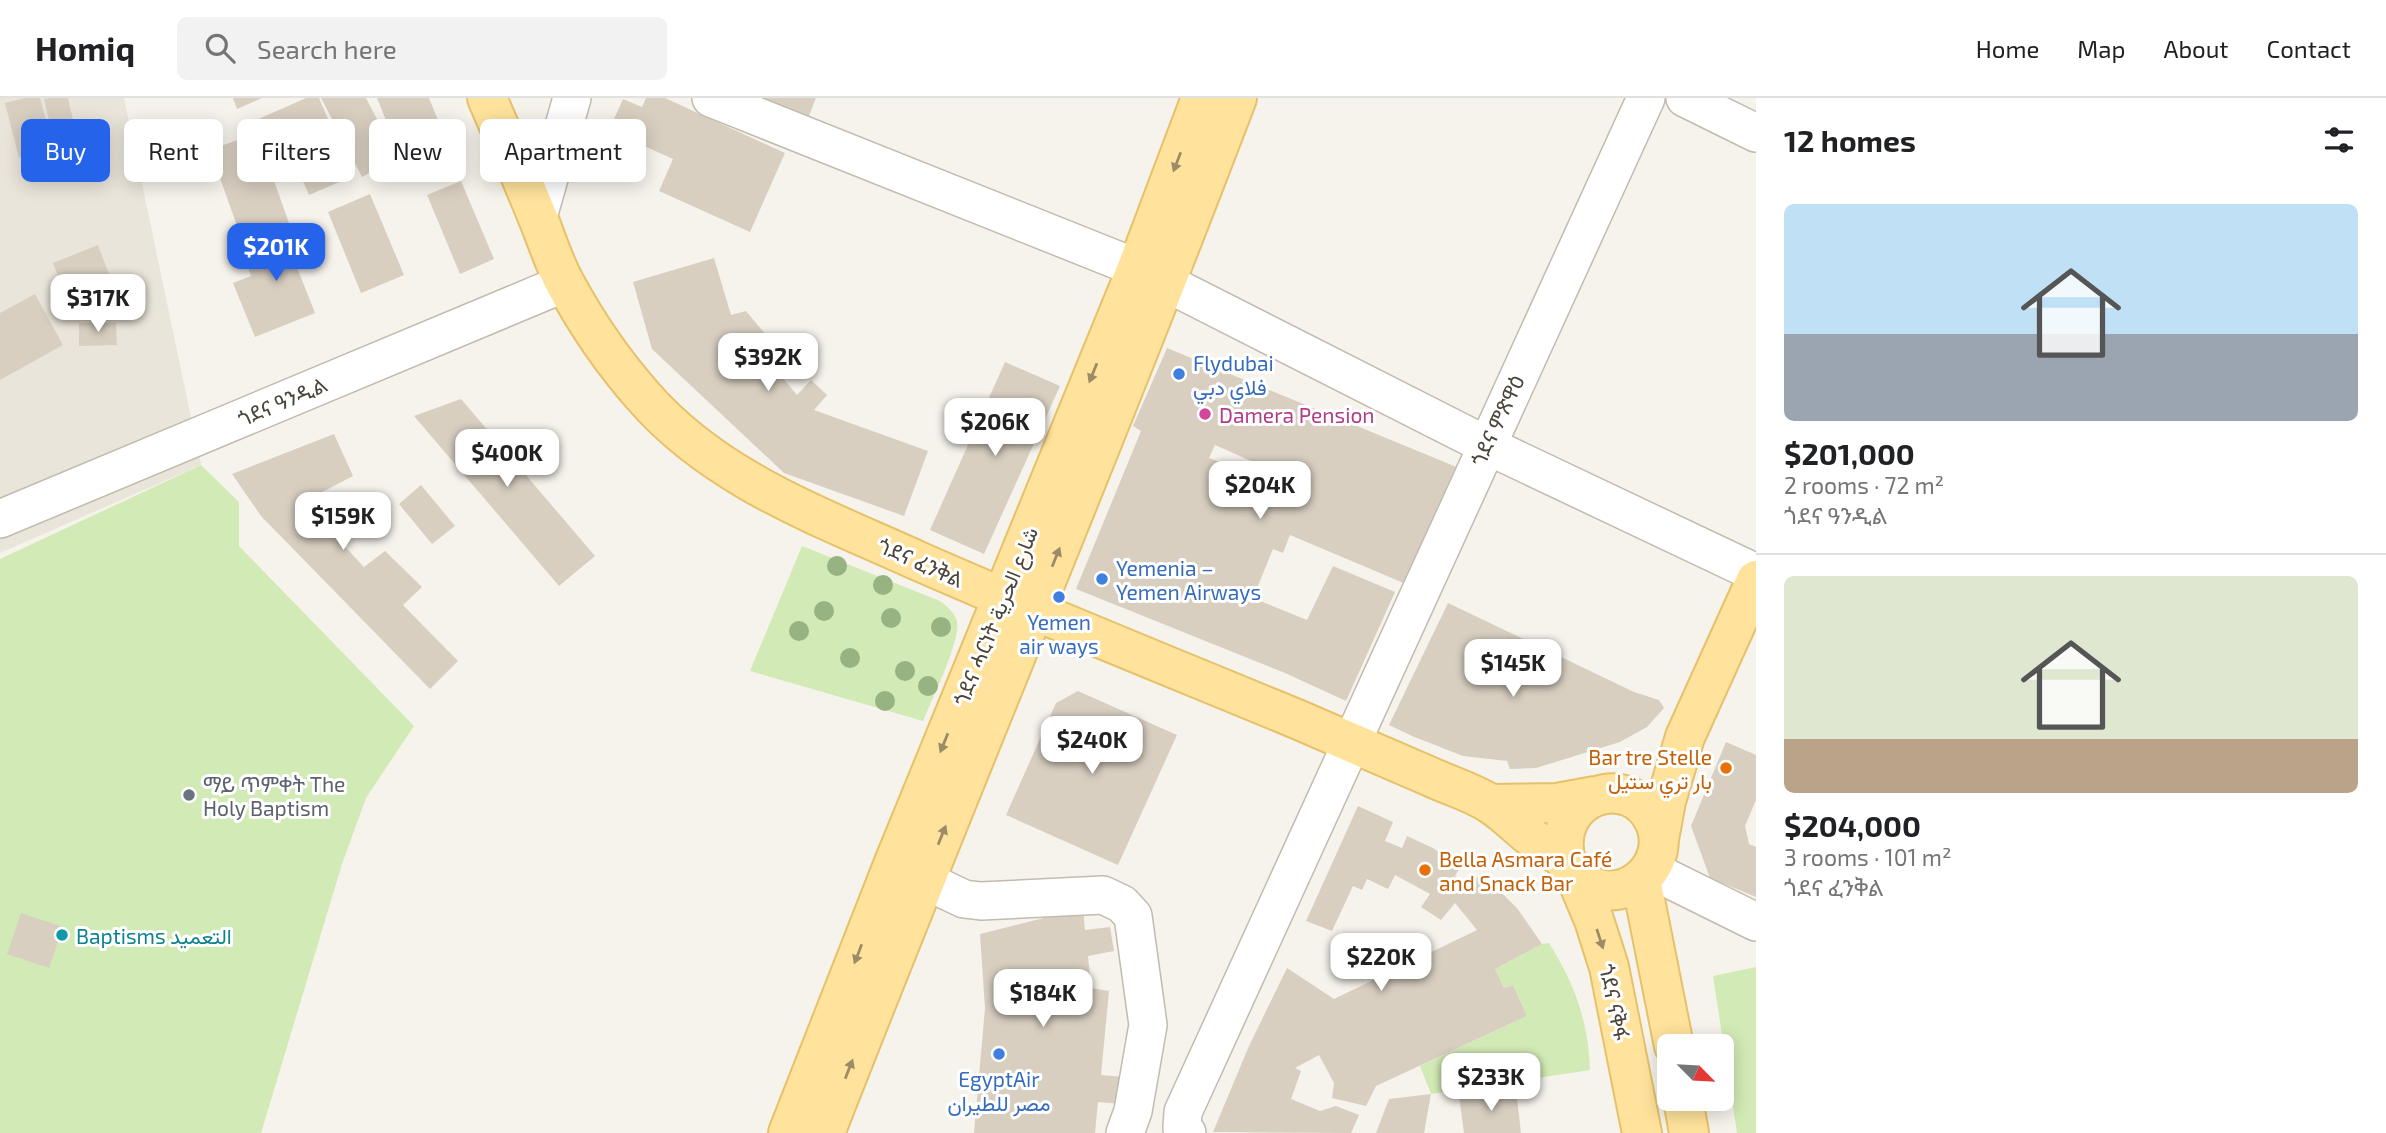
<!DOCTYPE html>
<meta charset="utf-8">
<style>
body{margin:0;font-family:"Exo 2",Vazirmatn,"Noto Sans Ethiopic",sans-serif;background:#f2f2f2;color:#202124;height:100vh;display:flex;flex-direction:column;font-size:26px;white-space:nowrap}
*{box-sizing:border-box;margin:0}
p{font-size:23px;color:#757577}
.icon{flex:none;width:38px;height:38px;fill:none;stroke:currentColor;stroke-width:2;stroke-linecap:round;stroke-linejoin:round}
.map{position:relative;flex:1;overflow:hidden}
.sheet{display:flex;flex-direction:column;background:#fff;width:630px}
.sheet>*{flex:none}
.hud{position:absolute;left:21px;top:21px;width:665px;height:63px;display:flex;gap:14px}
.needle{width:46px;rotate:114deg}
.fabs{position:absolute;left:1657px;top:936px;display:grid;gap:14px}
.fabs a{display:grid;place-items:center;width:77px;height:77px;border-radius:10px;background:#fff;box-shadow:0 4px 18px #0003;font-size:35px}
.price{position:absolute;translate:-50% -60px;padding:0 16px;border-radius:14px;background:#fff;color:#222;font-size:23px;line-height:46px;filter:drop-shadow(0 2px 4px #0008)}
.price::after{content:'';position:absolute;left:50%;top:42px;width:21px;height:16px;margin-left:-10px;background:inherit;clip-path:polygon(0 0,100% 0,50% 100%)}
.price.current{background:#2563eb;color:#fff}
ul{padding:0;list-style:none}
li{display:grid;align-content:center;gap:14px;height:371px;padding:0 28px}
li+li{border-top:2px solid #e0e0e0}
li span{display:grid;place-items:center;height:217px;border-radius:10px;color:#555}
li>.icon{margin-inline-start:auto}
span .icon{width:126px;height:126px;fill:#fffc;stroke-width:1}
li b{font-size:30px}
h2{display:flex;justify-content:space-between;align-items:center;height:84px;padding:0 28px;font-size:30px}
.chip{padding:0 24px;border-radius:10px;background:#fff;box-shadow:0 4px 18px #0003;font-size:24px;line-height:63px}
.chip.current{background:#2563eb;color:#fff}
header{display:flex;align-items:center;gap:42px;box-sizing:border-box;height:98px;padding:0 35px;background:#fff;border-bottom:2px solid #e0e0e0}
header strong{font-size:33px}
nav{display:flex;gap:38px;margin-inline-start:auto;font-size:24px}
.search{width:490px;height:63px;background:#f2f2f2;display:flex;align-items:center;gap:18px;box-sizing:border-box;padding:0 24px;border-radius:10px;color:#757577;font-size:26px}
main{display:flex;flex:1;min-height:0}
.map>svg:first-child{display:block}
</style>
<header>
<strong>Homiq</strong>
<div class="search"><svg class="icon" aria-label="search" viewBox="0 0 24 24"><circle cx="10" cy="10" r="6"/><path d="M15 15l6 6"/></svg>Search here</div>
<nav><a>Home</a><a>Map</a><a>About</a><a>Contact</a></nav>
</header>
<main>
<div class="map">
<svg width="1756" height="1035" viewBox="0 0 1756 1035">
<rect width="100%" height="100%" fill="#f6f3ec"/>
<!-- residential -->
<path fill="#eae5da" d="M0 0H124L201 367 0 455Z"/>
<!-- green -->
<path fill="#d2eab5" d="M201 367 239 404V448L414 628 366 700 342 766 261 1035H0V461Z
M802 448 940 503C947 508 956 516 957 524 961 542 931 604 923 623L750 573Z
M1549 845C1575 887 1588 922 1590 972L1431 996 1420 968 1527 918 1513 887 1504 890 1495 871 1542 846Z
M1756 869V1035H1737L1713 878Z"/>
<!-- building -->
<path fill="#d8cfc1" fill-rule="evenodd" d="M25 0H40L54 50 19 60 5 5Z
M51 0H68L74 26 51 31 44 1Z
M233 0H262L237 11Z
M306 0H319L353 78 309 97 284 40 265 49 254 23Z
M321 0H366L397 60 362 79Z
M377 0H429L453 59 408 77Z
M646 0H665L785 55 750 134 659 93 673 61 609 32 623 1 642 9Z
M763 0H816L809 18Z
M257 35 289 125 242 142 210 52Z
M461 83 494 161 460 176 427 97Z
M370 96 404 177 361 195 328 114Z
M309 129 319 152 294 162 315 215 255 239 233 185 251 178 243 156Z
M98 147 109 176 64 193 53 165Z
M714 160 731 217 746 213 767 238 756 248 797 297 811 282 827 297 814 312 928 353 904 418 784 375 652 251 633 184Z
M35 196 63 247 0 282V215Z
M79 225H116L117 247 79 248Z
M1167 250 1459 370 1406 486 1290 437 1283 455 1273 451 1253 500 1307 522 1333 468 1395 494 1346 603 1285 575 1076 491 1141 333 1133 328ZM1215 347 1251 363 1246 374 1209 360Z
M1005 264 1060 288 984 456 930 432Z
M461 301 595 458 559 488 414 318Z
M334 336 353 378 303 404 364 469 385 453 422 489 403 507 458 563 430 591 261 418 232 376Z
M421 387 455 428 432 446 399 406Z
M1448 505 1634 594 1659 602 1664 610 1647 629 1620 644 1536 670 1510 671 1507 663 1463 658 1412 638 1389 627Z
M1078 593 1177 637 1118 767 1006 717 1056 605Z
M1726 644 1756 657V702L1745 728 1749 746 1756 749V799L1710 780 1691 728Z
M1358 708 1393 724 1385 743 1402 750 1407 738 1433 750 1460 769 1455 778 1470 788 1481 775 1517 810 1542 846 1495 871 1504 890 1513 887 1527 918 1376 988 1366 1008 1332 1000 1334 985 1319 957 1295 970 1301 973 1291 1001 1320 1013 1336 1008 1359 1017 1351 1035 1213 1034 1249 948 1287 870 1334 901 1477 832 1455 805 1441 822 1421 809 1430 796 1395 777 1388 791 1367 781 1362 792 1353 788 1332 833 1306 823Z
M1083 810 1085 832 1110 829 1114 853 1088 858 1091 890 1109 893 1101 977 1124 979 1121 1006 1098 1004 1095 1035H974L985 910 980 836Z
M21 815 63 829 49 870 7 856Z
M1516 991 1521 1035H1464L1459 998Z
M1431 996 1424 1035H1376L1389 1001Z"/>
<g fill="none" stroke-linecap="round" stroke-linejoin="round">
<!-- minor casing -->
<g stroke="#c2bbae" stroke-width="40">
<path id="minor" d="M711 0 1137 170 1486 347 1756 475
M1685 0 1756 35
M538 119 572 0
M0 421 565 185
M897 769 964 801 981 803 1103 797 1122 806 1133 818 1148 927 1133 1013 1125 1035
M1651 772 1756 824
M1187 1035 1182 1030 1183 1014 1646 0"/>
</g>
<!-- major casing -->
<g stroke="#e6c16a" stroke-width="42">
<path id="major" d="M487 0C505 42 523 83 540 125 548 145 555 168 566 187 587 226 614 265 643 298 715 381 819 418 916 462 1043 518 1171 569 1299 622 1343 641 1387 660 1431 679 1450 688 1475 695 1492 707 1506 716 1518 729 1531 739 1542 747 1557 754 1566 763 1575 772 1577 781 1589 787 1628 808 1672 765 1655 725 1631 670 1549 697 1566 764
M1491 706 1557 705 1595 698
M1659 741 1666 703 1685 639 1756 482
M1575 777 1594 822 1609 869 1642 1035
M1641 782 1674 948
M1683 1001 1689 1035
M788 1035 893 767 1137 170 1201 0
M825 1035C960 689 1105 347 1237 0"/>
</g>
<!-- minor -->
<use href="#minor" stroke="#fff" stroke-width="37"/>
<!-- major -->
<use href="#major" stroke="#ffe39c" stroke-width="38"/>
</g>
<!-- trees -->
<g fill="#97b381">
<circle cx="837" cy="468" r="10"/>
<circle cx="883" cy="487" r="10"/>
<circle cx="824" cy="513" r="10"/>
<circle cx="891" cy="520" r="10"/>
<circle cx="941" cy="529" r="10"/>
<circle cx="799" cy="533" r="10"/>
<circle cx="850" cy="560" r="10"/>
<circle cx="905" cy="573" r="10"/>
<circle cx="928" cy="588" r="10"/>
<circle cx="885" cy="603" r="10"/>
</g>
<!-- one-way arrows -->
<defs><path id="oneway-solid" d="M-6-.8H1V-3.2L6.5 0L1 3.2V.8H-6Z" transform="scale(1.75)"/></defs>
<g fill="#9c8c66">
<use href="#oneway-solid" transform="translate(1177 64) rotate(111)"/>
<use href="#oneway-solid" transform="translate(1093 275) rotate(112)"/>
<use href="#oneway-solid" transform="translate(1056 459) rotate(-68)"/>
<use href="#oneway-solid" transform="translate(944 645) rotate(112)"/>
<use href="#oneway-solid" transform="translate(942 737) rotate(-68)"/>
<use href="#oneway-solid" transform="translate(1600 841) rotate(72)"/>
<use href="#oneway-solid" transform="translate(858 856) rotate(111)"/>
<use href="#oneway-solid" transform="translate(849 971) rotate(-69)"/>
</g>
<!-- markers -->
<g fill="#3f7fe0" stroke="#fff" stroke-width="2.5">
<circle cx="1179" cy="276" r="7"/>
<circle cx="1102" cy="481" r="7"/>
<circle cx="1059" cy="499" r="7"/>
<circle cx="999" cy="956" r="7"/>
</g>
<circle fill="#d1479c" stroke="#fff" stroke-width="2.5" cx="1205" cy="316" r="7"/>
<g fill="#e8710a" stroke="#fff" stroke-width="2.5">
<circle cx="1726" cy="670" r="7"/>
<circle cx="1425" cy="772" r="7"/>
</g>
<circle fill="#6b7280" stroke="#fff" stroke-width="2.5" cx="189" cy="697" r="7"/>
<circle fill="#0f9aa8" stroke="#fff" stroke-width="2.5" cx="62" cy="837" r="7"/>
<g text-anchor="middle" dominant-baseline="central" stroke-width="6" stroke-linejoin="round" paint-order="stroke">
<!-- shop labels -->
<g font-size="21" fill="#366cbe" stroke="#fff" text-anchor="start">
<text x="1193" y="264">Flydubai<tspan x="1193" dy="24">فلاي دبي</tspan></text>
<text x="1116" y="469">Yemenia –<tspan x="1116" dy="24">Yemen Airways</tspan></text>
<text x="1059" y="523" text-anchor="middle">Yemen<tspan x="1059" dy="24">air ways</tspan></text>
<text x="999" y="980" text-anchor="middle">EgyptAir<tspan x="999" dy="24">مصر للطيران</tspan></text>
</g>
<!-- street labels -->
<g font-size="21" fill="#4b4439" stroke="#fff">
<text transform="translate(282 303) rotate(-23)">ጎደና ዓንዲል</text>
<text transform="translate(1497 322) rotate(-65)">ጎደና ምጽዋዕ</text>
<text transform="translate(921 464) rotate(24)">ጎደና ፈንቅል</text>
<text transform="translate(995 518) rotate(-68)">ጎደና ሓርነት شارع الحرية</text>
<text transform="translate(1615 904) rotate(78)">ጎደና ናቅፋ</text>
</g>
<!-- hotel labels -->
<g font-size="21" fill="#b23c85" stroke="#fff" text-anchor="start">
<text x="1219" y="316">Damera Pension</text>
</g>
<!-- food labels -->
<g font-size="21" fill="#c56008" stroke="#fff" text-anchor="end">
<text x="1712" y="658">Bar tre Stelle<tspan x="1712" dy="24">بار تري ستيل</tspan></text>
<text x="1439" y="760" text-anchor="start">Bella Asmara Café<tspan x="1439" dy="24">and Snack Bar</tspan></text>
</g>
<!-- worship labels -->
<g font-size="21" fill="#5b616d" stroke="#fff" text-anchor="start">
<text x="203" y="685">ማይ ጥምቀት The<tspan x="203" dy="24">Holy Baptism</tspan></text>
</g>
<!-- culture labels -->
<g font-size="21" fill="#0d838f" stroke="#fff" text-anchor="start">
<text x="76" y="837">Baptisms التعميد</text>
</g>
</g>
</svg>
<div class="fabs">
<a><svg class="needle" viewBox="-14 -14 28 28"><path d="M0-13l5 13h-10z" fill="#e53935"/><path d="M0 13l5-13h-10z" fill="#757577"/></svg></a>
</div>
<b class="price current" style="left:276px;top:185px">$201K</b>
<b class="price" style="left:98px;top:236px">$317K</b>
<b class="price" style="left:768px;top:295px">$392K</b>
<b class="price" style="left:995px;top:360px">$206K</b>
<b class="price" style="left:507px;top:391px">$400K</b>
<b class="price" style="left:1260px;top:423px">$204K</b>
<b class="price" style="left:343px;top:454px">$159K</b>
<b class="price" style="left:1513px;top:601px">$145K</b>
<b class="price" style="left:1092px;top:678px">$240K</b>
<b class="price" style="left:1381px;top:895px">$220K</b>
<b class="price" style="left:1043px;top:931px">$184K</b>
<b class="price" style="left:1491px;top:1015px">$233K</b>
<div class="hud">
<a class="chip current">Buy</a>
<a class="chip">Rent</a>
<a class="chip">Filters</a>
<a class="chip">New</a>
<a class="chip">Apartment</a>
</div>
</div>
<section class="sheet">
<h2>12 homes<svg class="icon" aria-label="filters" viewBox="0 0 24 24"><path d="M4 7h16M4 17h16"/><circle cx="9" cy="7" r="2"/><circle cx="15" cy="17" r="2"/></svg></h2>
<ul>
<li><span style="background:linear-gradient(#bfe0f5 60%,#9aa5b1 0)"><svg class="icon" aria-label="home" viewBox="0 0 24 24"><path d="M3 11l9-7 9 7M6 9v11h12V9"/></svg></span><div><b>$201,000</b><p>2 rooms · 72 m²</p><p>ጎደና ዓንዲል</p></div></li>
<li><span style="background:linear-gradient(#dfe7d0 75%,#b9a48a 0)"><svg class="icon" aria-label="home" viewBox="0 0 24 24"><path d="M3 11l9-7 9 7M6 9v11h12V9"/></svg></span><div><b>$204,000</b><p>3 rooms · 101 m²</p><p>ጎደና ፈንቅል</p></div></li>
</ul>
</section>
</main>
